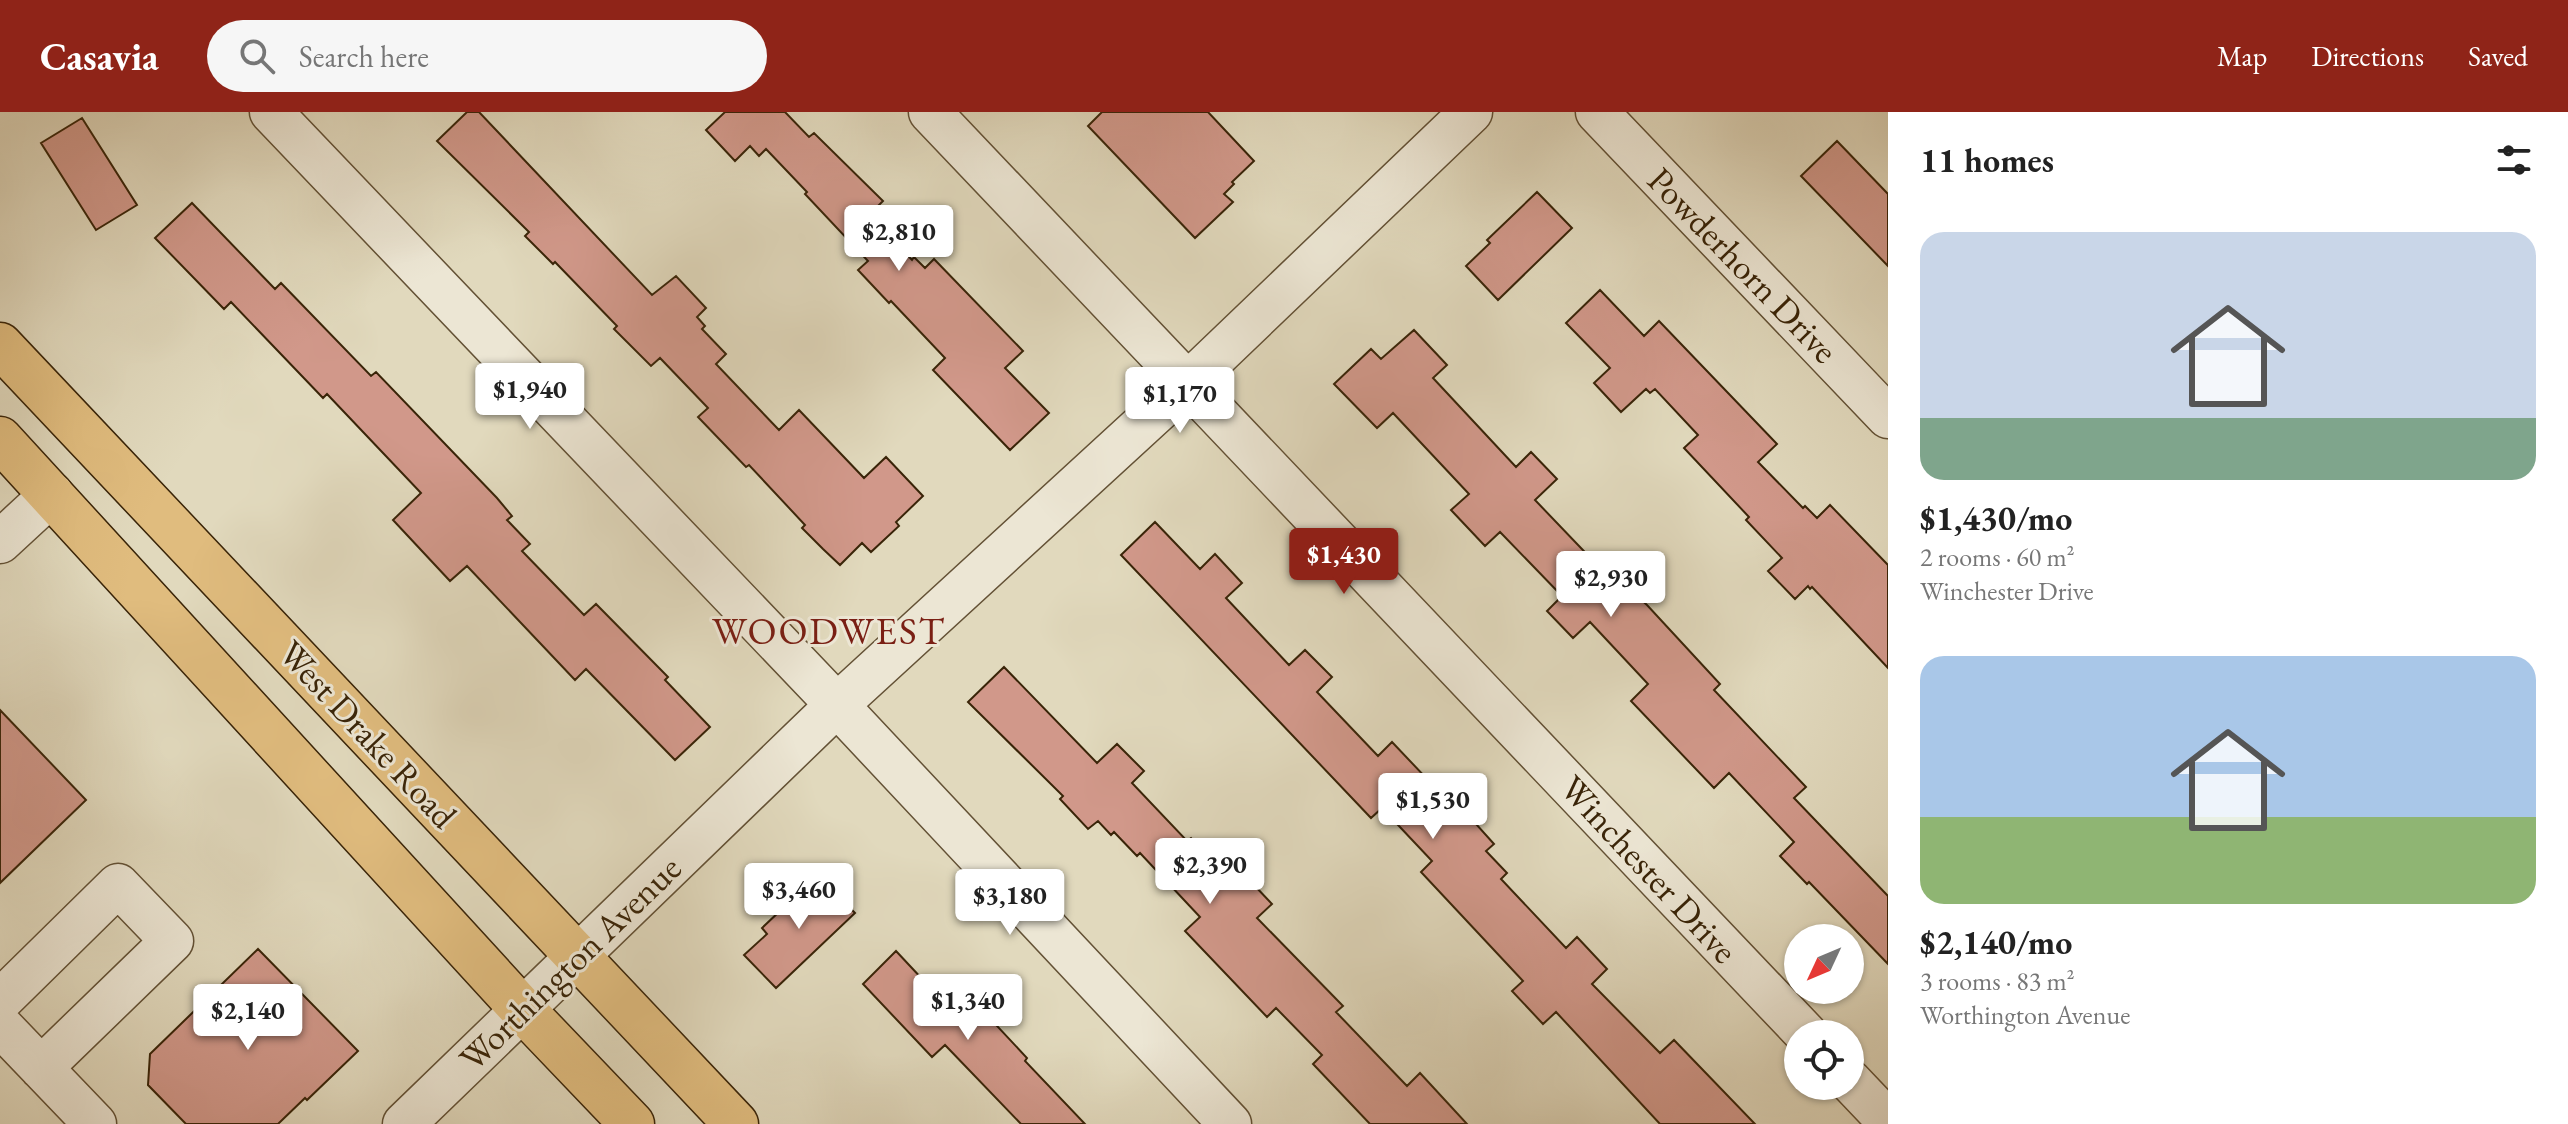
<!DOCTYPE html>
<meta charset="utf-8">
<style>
body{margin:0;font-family:"EB Garamond",serif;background:#f6f6f6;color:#222;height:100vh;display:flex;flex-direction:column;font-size:30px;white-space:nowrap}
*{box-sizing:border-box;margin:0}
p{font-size:26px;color:#767676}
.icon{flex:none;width:44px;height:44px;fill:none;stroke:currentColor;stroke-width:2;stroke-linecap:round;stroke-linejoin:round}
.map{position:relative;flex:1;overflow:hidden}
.panel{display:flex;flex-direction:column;background:#fff;width:680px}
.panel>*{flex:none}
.needle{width:52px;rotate:226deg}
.controls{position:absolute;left:1784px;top:812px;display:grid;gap:16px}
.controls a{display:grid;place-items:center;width:80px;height:80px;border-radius:50%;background:#fff;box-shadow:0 2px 6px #0004;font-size:40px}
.price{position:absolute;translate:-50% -68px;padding:0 18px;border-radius:8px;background:#fff;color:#222;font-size:26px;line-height:52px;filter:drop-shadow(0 2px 4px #0008)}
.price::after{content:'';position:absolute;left:50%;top:48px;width:24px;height:18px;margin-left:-12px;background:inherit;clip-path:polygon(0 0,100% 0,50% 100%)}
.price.on{background:#8f2418;color:#fff}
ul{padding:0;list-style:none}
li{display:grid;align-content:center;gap:16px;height:424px;padding:0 32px}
li span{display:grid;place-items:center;height:248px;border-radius:24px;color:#555}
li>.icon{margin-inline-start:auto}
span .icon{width:144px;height:144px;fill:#fffc;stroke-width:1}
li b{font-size:34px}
h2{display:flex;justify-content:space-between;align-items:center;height:96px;padding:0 32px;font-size:34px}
header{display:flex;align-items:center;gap:48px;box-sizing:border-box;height:112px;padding:0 40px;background:#8f2418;color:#fff}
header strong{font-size:38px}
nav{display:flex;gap:44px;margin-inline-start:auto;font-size:28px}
.search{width:560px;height:72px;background:#f6f6f6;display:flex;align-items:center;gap:20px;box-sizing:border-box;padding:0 28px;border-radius:44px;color:#767676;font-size:30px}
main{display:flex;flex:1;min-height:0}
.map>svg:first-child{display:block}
</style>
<header>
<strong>Casavia</strong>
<div class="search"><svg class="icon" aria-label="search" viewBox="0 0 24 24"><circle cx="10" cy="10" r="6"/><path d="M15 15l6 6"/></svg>Search here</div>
<nav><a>Map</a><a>Directions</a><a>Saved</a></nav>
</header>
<main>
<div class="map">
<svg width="1888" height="1012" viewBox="0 0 1888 1012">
<rect width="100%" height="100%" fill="#e1d9bd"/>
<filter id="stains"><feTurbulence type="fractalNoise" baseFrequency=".0025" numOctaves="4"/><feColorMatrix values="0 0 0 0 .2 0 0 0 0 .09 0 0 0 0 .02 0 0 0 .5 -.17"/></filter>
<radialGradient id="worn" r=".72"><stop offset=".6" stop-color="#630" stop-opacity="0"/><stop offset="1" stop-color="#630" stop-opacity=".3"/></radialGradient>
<!-- building -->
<path fill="#d1988a" stroke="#392408" stroke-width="2" d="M467 0H479L652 183 676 164 706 196 697 205 705 214 702 217 726 242 716 252 779 318 799 298 864 366 886 345 923 384 896 410 899 414 871 440 862 431 840 453 823 437 802 416 805 413 749 353 746 355 698 305 708 296 660 246 651 254 614 217 617 214 555 150 553 152 525 124 529 120 437 29Z
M725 0H785L809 25 814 21 883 89 869 103 912 148 914 145 925 156 934 147 1023 239 1005 256 1049 301 1010 338 933 258 945 246 891 189 889 191 858 158 868 149 805 82 807 80 766 37 759 44 750 34 735 49 706 18Z
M1102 0H1208L1254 49 1232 70 1234 72 1224 82 1233 90 1195 126 1088 14Z
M82 6 137 93 96 118 41 31Z
M1837 29 1888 82V154L1801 64Z
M1537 80 1572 116 1498 188 1466 154 1490 131 1487 128Z
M192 91 275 177 281 171 371 264 376 260 497 386 512 404 507 408 530 432 522 439 584 503 596 492 668 565 665 568 710 615 675 648 586 557 575 568 467 454 450 469 393 408 421 381 327 282 323 286 231 190 224 197 155 126Z
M1600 178 1644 224 1659 209 1777 332 1758 350 1803 396 1805 394 1817 406 1830 393 1888 453V556L1812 475 1810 477 1808 474 1795 487 1768 459 1782 446 1746 408 1749 405 1684 336 1698 323 1655 277 1650 281 1646 277 1621 300 1594 271 1610 256 1566 211Z
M1414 218 1447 253 1433 266 1516 355 1531 340 1557 367 1535 388 1602 458 1605 455 1647 493 1720 572 1714 578 1806 675 1794 686 1888 784V852L1809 770 1807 772 1780 744 1794 730 1729 661 1714 676 1631 589 1648 572 1590 510 1573 526 1547 499 1562 484 1500 420 1485 434 1451 398 1469 382 1393 301 1377 316 1334 272 1371 237 1381 247Z
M1155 410 1200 457 1215 442 1242 471 1226 486 1289 553 1305 538 1332 565 1317 580 1378 644 1392 630 1464 706 1468 703 1494 732 1486 739 1507 761 1501 767 1566 836 1577 825 1607 857 1592 872 1660 941 1674 928 1755 1012H1660L1556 900 1543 912 1512 879 1523 869 1421 760 1432 749 1382 696 1371 706 1121 443Z
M1004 555 1097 651 1117 632 1144 659 1132 671 1187 729 1191 726 1226 763 1236 754 1272 792 1257 806 1343 894 1336 900 1407 974 1420 961 1467 1012H1370L1313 952 1322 943 1276 896 1267 905 1185 819 1200 805 1140 741 1137 744 1114 720 1111 723 1098 709 1088 717 1060 687 1063 684 968 590Z
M0 598 86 688 0 771Z
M818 763 855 801 776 876 744 843 767 822 762 816Z
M258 837 358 939 307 988 305 986 278 1012H186L148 973 150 942Z
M896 839 939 885 955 869 1027 946 1025 949 1085 1012H1021L945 933 932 945 863 872Z"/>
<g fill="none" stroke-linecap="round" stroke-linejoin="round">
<!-- minor casing -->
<g stroke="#635135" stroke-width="45">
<path id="minor" d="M271 0 837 593 1230 1012
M930 0 1806 922
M1597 0 1888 305
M0 430 52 382
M0 889 118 773 172 829 41 956
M0 913 95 1012
M1850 969 1888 1009
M404 1012 837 593 1188 271 1471 0"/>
</g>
<!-- major casing -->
<g stroke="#392408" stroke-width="47">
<path id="major" d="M0 233 736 1012
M0 327 522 897 632 1012"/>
</g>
<!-- minor -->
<use href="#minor" stroke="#ece6d4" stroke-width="42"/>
<!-- major -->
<use href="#major" stroke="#e0bc7e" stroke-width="44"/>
</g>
<g text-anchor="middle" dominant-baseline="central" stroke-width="6" stroke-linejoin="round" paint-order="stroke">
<!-- street labels -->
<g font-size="36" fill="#392408" stroke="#ece6d4">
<text transform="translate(1743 153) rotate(46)">Powderhorn Drive</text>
<text transform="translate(368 622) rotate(47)">West Drake Road</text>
<text transform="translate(1649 757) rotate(47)">Winchester Drive</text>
<text transform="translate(570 851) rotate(-44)">Worthington Avenue</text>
</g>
<!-- neighbourhood labels -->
<g font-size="38" letter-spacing="2" fill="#7a1f14" stroke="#ece6d4">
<text x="829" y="518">WOODWEST</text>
</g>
</g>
<rect width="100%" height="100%" filter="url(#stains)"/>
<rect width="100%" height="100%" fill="url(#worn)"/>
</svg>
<div class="controls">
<a><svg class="needle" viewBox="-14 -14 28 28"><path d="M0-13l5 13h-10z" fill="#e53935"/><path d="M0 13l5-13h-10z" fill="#767676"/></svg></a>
<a><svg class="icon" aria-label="locate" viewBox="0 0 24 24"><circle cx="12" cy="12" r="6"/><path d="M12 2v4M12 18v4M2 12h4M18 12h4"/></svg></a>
</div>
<b class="price" style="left:899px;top:161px">$2,810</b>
<b class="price" style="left:530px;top:319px">$1,940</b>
<b class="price" style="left:1180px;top:323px">$1,170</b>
<b class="price on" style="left:1344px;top:484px">$1,430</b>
<b class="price" style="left:1611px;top:507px">$2,930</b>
<b class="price" style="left:1433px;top:729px">$1,530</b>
<b class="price" style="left:1210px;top:794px">$2,390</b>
<b class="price" style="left:799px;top:819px">$3,460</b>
<b class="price" style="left:1010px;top:825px">$3,180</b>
<b class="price" style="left:968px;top:930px">$1,340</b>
<b class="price" style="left:248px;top:940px">$2,140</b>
</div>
<section class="panel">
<h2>11 homes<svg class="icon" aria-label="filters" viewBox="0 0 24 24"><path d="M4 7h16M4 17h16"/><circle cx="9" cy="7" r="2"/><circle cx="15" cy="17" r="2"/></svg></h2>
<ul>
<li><span style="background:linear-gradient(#c9d6e8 75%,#7fa58c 0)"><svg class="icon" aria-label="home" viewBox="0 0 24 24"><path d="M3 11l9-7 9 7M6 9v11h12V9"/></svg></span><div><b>$1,430/mo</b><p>2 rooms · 60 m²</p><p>Winchester Drive</p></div></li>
<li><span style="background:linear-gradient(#a9c7e8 65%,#8fb573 0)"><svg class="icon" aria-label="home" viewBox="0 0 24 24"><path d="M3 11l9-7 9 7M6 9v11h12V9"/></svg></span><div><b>$2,140/mo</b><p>3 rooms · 83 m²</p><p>Worthington Avenue</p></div></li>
</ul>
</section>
</main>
